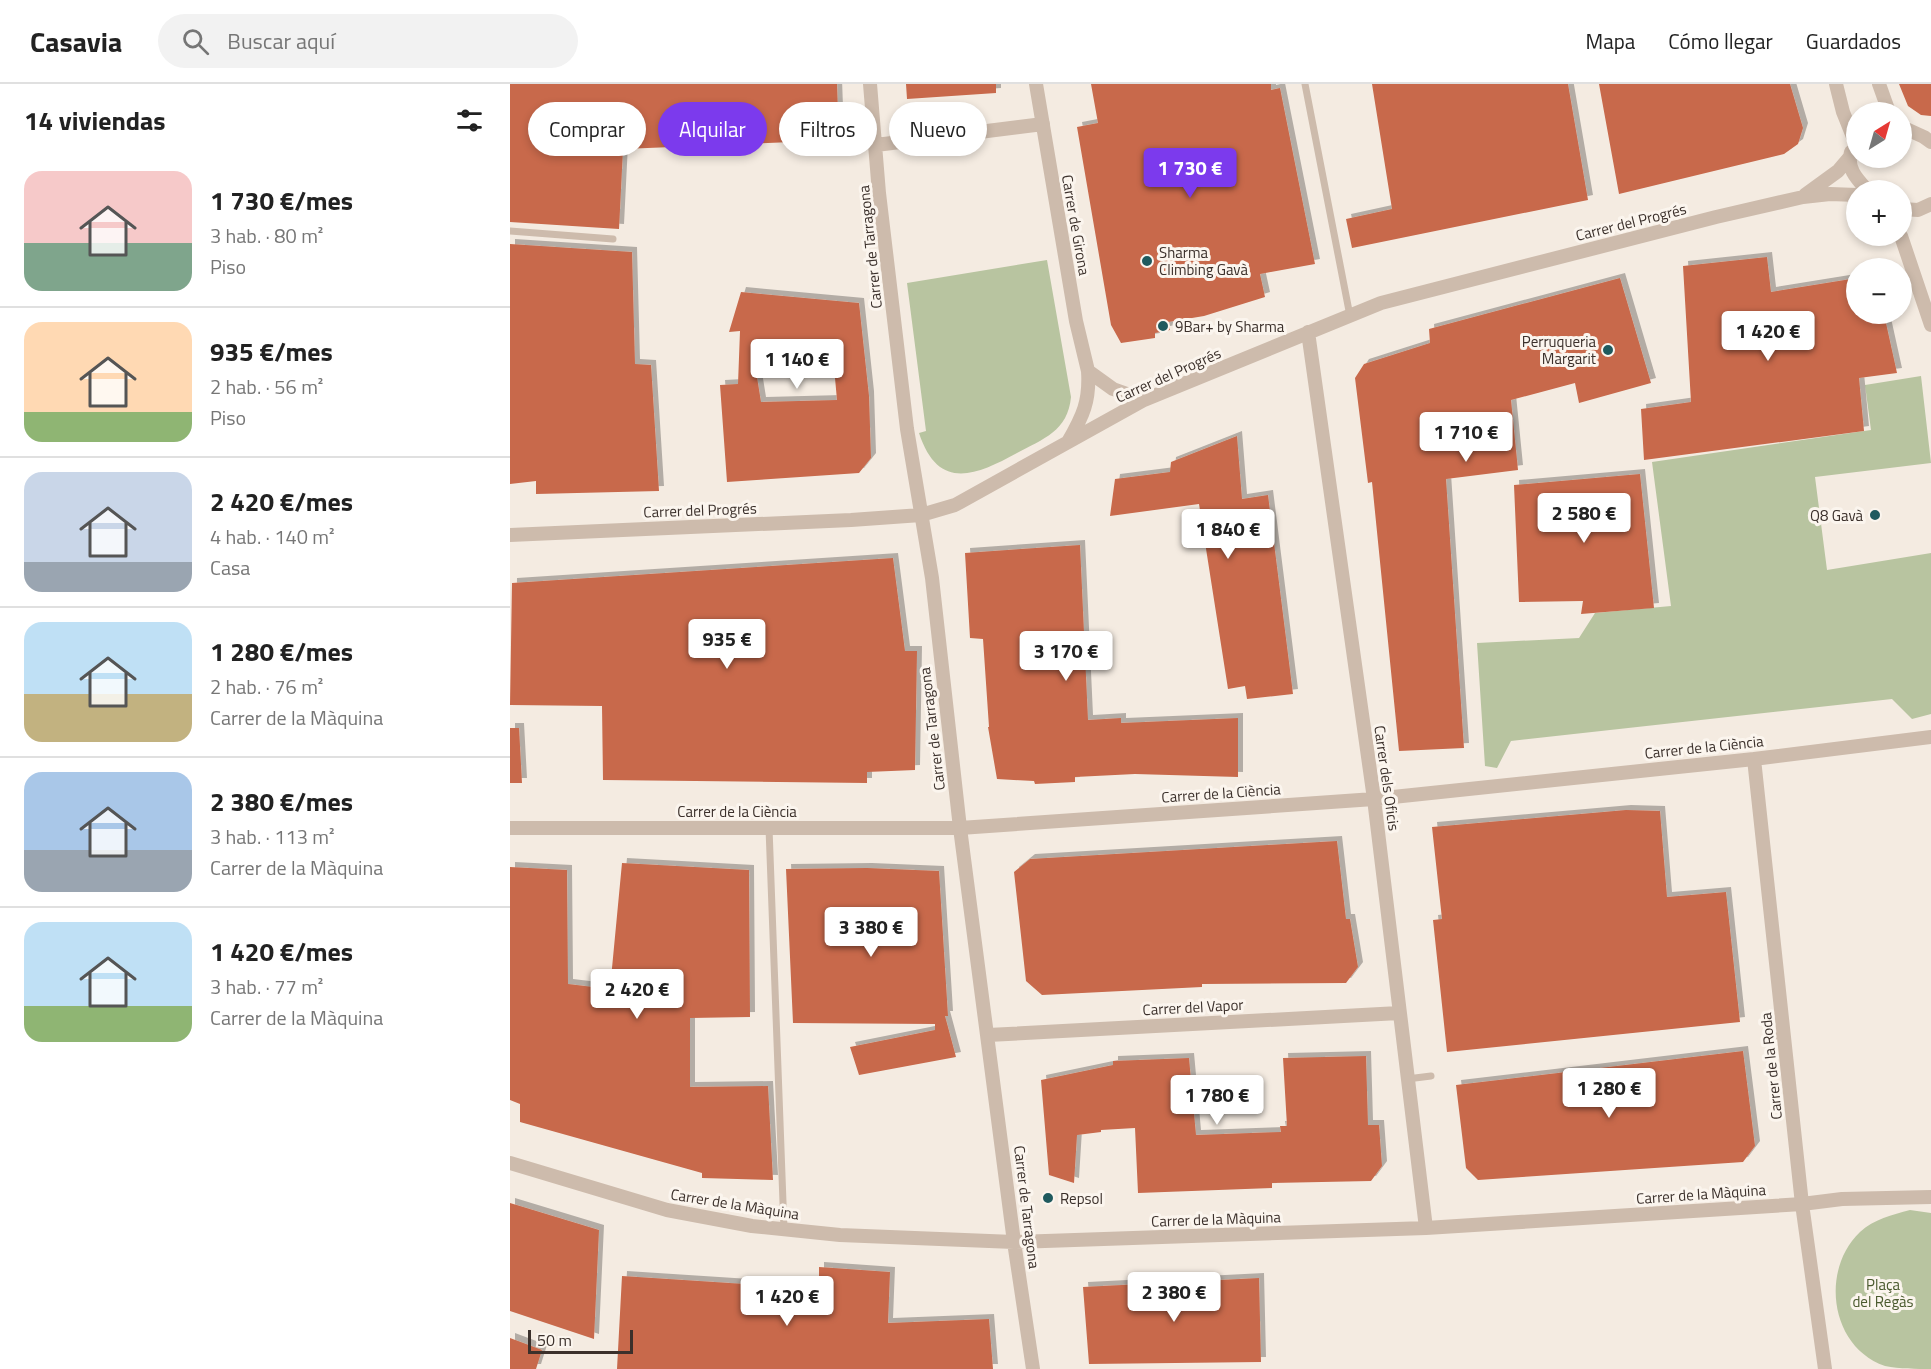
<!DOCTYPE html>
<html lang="es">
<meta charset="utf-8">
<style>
body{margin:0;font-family:"Titillium Web",sans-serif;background:#f2f2f2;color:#222;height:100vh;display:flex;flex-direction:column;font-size:22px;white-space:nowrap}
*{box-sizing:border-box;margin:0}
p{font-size:20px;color:#767676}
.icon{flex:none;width:33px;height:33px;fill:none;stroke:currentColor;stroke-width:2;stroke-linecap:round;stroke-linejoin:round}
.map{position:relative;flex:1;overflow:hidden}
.panel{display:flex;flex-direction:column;background:#fff;width:510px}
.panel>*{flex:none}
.top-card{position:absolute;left:18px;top:18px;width:570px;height:54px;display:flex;gap:12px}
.needle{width:39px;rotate:37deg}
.buttons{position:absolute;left:1336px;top:18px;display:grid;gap:12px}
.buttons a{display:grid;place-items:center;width:66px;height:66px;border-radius:50%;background:#fff;box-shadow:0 3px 9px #0003;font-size:30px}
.scale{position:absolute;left:18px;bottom:15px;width:105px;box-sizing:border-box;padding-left:6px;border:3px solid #3b302b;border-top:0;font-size:16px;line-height:21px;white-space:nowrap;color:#3b302b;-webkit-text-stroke:4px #fbf5ee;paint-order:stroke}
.price{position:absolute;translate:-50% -51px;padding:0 14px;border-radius:6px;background:#fff;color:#222;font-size:20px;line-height:39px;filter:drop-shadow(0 2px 3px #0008)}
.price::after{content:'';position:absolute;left:50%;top:36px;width:18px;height:14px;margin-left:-9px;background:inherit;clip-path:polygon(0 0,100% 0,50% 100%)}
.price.active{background:#7c3aed;color:#fff}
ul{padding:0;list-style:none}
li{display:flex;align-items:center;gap:18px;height:150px;padding:0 24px}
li+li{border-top:2px solid #e0e0e0}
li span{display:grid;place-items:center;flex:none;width:168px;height:120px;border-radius:18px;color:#555}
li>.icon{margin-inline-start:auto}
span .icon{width:72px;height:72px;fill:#fffc;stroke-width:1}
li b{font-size:26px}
h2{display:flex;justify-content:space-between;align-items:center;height:72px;padding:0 24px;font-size:26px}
.tag{padding:0 21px;border-radius:27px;background:#fff;box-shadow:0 3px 9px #0003;font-size:21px;line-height:54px}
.tag.active{background:#7c3aed;color:#fff}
header{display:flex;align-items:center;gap:36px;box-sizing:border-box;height:84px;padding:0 30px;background:#fff;border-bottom:2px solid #e0e0e0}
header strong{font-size:28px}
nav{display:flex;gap:33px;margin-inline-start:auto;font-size:21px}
.search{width:420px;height:54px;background:#f2f2f2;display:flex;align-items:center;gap:15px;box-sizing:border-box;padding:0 21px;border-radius:33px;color:#767676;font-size:22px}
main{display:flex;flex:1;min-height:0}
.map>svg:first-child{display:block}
</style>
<header>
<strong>Casavia</strong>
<div class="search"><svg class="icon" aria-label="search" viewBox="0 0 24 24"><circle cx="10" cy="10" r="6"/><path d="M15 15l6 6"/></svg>Buscar aquí</div>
<nav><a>Mapa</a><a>Cómo llegar</a><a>Guardados</a></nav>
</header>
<main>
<section class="panel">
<h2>14 viviendas<svg class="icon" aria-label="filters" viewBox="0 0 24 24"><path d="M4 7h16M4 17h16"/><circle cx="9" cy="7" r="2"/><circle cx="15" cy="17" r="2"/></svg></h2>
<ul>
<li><span style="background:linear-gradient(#f6c9c9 60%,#7fa58c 0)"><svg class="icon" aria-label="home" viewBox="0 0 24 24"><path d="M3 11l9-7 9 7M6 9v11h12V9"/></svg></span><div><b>1 730 €/mes</b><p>3 hab. · 80 m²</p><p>Piso</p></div></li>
<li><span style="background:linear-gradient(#ffd9b3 75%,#8fb573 0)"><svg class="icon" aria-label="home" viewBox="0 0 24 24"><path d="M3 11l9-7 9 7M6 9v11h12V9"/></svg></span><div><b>935 €/mes</b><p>2 hab. · 56 m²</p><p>Piso</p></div></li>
<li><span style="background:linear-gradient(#c9d6e8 75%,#9aa5b1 0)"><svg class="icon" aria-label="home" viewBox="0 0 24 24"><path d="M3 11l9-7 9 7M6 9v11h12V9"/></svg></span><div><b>2 420 €/mes</b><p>4 hab. · 140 m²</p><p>Casa</p></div></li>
<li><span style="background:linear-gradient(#bfe0f5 60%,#c2b280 0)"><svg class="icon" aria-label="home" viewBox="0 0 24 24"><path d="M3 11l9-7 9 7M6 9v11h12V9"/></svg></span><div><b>1 280 €/mes</b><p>2 hab. · 76 m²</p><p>Carrer de la Màquina</p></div></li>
<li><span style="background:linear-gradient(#a9c7e8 65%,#9aa5b1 0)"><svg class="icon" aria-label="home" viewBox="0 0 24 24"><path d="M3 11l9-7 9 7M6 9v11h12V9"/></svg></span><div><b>2 380 €/mes</b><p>3 hab. · 113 m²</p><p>Carrer de la Màquina</p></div></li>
<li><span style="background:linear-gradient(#bfe0f5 70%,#8fb573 0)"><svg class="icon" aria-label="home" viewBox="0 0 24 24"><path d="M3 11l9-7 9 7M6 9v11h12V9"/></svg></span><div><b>1 420 €/mes</b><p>3 hab. · 77 m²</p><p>Carrer de la Màquina</p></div></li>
</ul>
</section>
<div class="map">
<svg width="1421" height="1285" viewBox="0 0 1421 1285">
<defs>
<filter id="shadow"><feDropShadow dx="5" dy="-5" stdDeviation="0" flood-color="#0004"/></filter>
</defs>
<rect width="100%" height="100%" fill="#f4ebe1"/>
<!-- green -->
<path fill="#b8c4a0" d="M537 176 561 313C558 347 533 355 507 369 465 392 428 407 409 349L416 347 397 199Z
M1411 292 1421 379 1305 393 1317 486 1421 469V630L1402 635 1382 615 1001 657 987 684 975 682 967 559 1069 554 1085 529 1161 522 1142 378 1361 346 1355 301Z
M1400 1126 1421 1129V1285C1406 1285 1390 1285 1375 1282 1320 1263 1310 1186 1350 1148 1364 1135 1382 1131 1400 1126Z"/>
<!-- building -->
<path fill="#c8694b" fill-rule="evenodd" filter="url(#shadow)" d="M0 0H327L329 56 113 65 109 145 0 138Z
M396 0H486V9L397 15Z
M581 0H761V6L770 4 805 180 750 190 755 213 694 232 658 238 660 246 645 249V254L611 259 601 241 567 43 588 39Z
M862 0H1058L1078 116 842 164 836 135 882 125Z
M1089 0H1280L1293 44 1288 60 1274 70 1109 110Z
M1389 0H1421V32L1411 31 1398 22Z
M0 160 122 168 125 280 141 281 149 407 26 410V397L0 400Z
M1257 173 1261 208 1347 194V230H1374L1387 289 1349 294 1354 347 1134 376 1131 325 1181 318 1173 182Z
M1110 194 1141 299 1069 319 1065 299 1001 316 1008 386 936 395 954 664 889 667 862 398 858 399 845 294 854 280 920 259 919 245Z
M231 208 349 219 359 312 361 374 349 389 217 398 210 301 228 300 230 247 219 248ZM324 283 327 316 251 318 246 287Z
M727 352 732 415 758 411 783 610 737 615 735 602 718 605 689 420 600 432 605 395 660 388 661 378Z
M1130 390 1144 524 1071 530 1073 517 1009 518 1004 401Z
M570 461 578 636 611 634V639L728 634V693L625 690 565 693V698L525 700 524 697 487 695 478 643H479L473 555 460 554 455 469Z
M383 474 395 567H407L405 686 357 688V699L93 696 92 622 0 621 2 499Z
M0 644H9L12 699H0Z
M1116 726 1150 727 1157 813 1216 808 1230 938 937 968 923 836 932 835 922 743Z
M827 757 836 835H840L848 883 836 899 692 900V903L532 911 516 897 504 788 520 775Z
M112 779 239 786 240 933 180 934V1003L258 1002 263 1096 192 1094V1089L10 1038V1020L0 1016V783L57 786 58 900 100 905Z
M357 784 429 787 438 932H435L446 973 349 991 340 963 425 946V940L283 939 276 785Z
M1233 967 1245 1062 1233 1078 968 1096 956 1084 946 1001Z
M856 972 858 1041H869L872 1082 861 1097 762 1099V1104L628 1109 625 1044 591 1046V1048L567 1051 564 1099 539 1091 531 996 603 981V977L679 974 686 1051 771 1048 770 1042H777L773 974Z
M0 1119 89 1146 84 1255 0 1227Z
M309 1183 380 1188 378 1239 479 1235 483 1285H107L112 1192 309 1205Z
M749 1194 751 1278 579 1280 573 1203Z
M0 1254 32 1266 26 1285H0Z"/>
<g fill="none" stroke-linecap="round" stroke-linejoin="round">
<!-- lane -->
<path stroke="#cdbbac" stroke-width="7" d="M795 0 840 232
M0 147 103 155
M259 744 274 1145
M1256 953 1274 951
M897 995 921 992"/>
<!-- street -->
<path stroke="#cdbbac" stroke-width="14" d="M360 0 369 109 397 345 422 494 450 744 504 1158 523 1285
M526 0 566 237 578 287 603 305 634 316
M1326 0 1333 28 1345 58
M1369 0 1379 28
M1392 43 1414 53 1421 58
M366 61 533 40
M1341 68C1336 84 1347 95 1357 106
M1295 111 1328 87 1339 74
M1392 125 1408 126 1421 120
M1391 152 1421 241
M798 248 864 715 916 1144
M558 358C573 332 580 317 578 287
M0 451 341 436 411 431 445 421 634 316 871 219 1206 133 1293 113 1320 110 1347 111
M1244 675 1292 1120 1315 1285
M0 744H450L864 715 1244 675 1421 653
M478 951 889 929
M0 1079 157 1126 242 1142 330 1151 504 1158 916 1144 1292 1120 1332 1115 1421 1113"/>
</g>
<!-- markers -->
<g fill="#1f5a5e" stroke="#fbf5ee" stroke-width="2">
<circle cx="637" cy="177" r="6"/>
<circle cx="653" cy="242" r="6"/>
<circle cx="1098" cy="266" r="6"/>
<circle cx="1365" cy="431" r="6"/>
<circle cx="538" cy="1114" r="6"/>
</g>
<g text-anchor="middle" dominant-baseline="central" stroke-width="6" stroke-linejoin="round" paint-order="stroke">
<!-- street labels -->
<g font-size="15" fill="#3b302b" stroke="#fbf5ee">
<text transform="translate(1121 138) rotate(-14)">Carrer del Progrés</text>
<text transform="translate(566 141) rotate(80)">Carrer de Girona</text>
<text transform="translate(360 163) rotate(-96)">Carrer de Tarragona</text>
<text transform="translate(658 291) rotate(-24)">Carrer del Progrés</text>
<text transform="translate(190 426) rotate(-2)">Carrer del Progrés</text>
<text transform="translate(422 645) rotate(-97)">Carrer de Tarragona</text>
<text transform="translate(1194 663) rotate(-6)">Carrer de la Ciència</text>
<text transform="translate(877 694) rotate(82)">Carrer dels Oficis</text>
<text transform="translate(711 709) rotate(-4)">Carrer de la Ciència</text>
<text x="227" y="727">Carrer de la Ciència</text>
<text transform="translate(683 923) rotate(-3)">Carrer del Vapor</text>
<text transform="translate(1261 982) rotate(-96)">Carrer de la Roda</text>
<text transform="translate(1191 1110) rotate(-4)">Carrer de la Màquina</text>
<text transform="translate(225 1120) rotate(9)">Carrer de la Màquina</text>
<text transform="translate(517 1123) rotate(83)">Carrer de Tarragona</text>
<text transform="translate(706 1135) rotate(-2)">Carrer de la Màquina</text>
</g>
<!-- poi labels -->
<g font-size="15" fill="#3b302b" stroke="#fbf5ee" text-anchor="start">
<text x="649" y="168">Sharma<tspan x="649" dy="17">Climbing Gavà</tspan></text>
<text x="665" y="242">9Bar+ by Sharma</text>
<text x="1086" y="257" text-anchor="end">Perruqueria<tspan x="1086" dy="17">Margarit</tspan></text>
<text x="1353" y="431" text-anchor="end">Q8 Gavà</text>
<text x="550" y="1114">Repsol</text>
</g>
<!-- park labels -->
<g font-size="15" fill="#4a5a2e" stroke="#fbf5ee">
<text x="1373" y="1200">Plaça<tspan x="1373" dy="17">del Regàs</tspan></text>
</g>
</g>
</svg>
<div class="buttons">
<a><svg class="needle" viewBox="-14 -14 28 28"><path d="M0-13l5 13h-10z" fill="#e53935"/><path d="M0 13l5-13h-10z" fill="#767676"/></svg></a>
<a>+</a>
<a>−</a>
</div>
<div class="scale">50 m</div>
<b class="price active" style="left:680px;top:115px">1 730 €</b>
<b class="price" style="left:1258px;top:278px">1 420 €</b>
<b class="price" style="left:287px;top:306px">1 140 €</b>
<b class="price" style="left:956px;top:379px">1 710 €</b>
<b class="price" style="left:1074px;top:460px">2 580 €</b>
<b class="price" style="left:718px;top:476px">1 840 €</b>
<b class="price" style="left:217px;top:586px">935 €</b>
<b class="price" style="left:556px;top:598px">3 170 €</b>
<b class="price" style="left:361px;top:874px">3 380 €</b>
<b class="price" style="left:127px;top:936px">2 420 €</b>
<b class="price" style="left:1099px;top:1035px">1 280 €</b>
<b class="price" style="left:707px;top:1042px">1 780 €</b>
<b class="price" style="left:664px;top:1239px">2 380 €</b>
<b class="price" style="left:277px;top:1243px">1 420 €</b>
<div class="top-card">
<a class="tag">Comprar</a>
<a class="tag active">Alquilar</a>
<a class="tag">Filtros</a>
<a class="tag">Nuevo</a>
</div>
</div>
</main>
